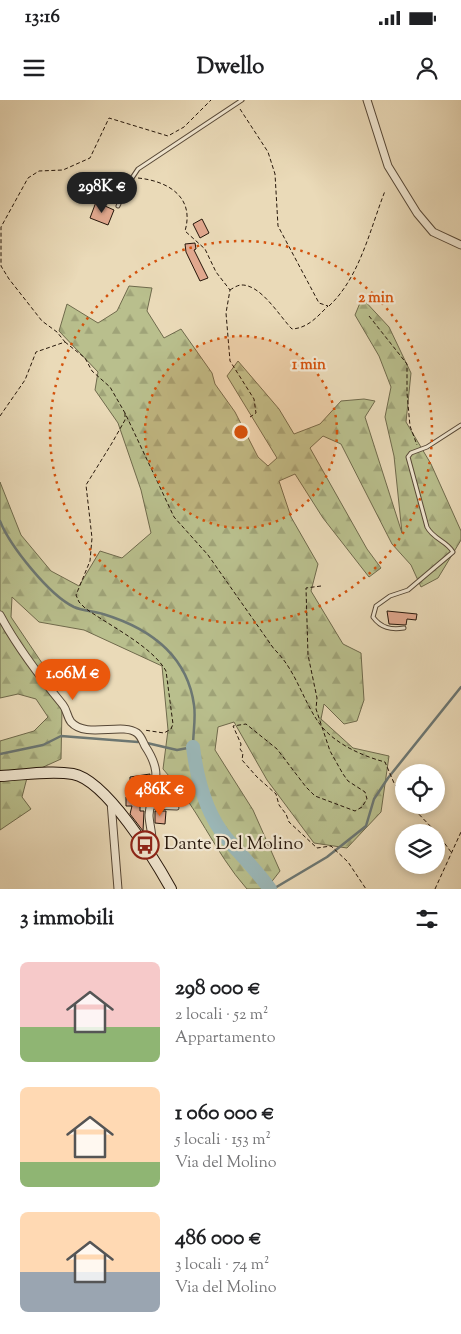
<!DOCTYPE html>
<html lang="it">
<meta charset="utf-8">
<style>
body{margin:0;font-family:"Sorts Mill Goudy",serif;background:#f6f6f6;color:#202124;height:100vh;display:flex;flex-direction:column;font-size:19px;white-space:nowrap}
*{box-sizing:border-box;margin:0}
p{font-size:16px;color:#757577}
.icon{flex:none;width:28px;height:28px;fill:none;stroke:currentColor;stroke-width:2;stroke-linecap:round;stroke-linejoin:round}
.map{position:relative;height:789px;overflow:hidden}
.details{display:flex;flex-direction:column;background:#fff;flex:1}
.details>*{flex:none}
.buttons{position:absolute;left:395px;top:664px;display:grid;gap:10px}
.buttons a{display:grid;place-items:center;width:50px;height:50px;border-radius:50%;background:#fff;box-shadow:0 2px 8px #0003;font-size:25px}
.price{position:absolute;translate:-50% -42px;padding:0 11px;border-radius:18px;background:#ea580c;color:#fff;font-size:16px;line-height:32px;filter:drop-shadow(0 1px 2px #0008)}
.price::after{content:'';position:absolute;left:50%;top:30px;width:15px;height:11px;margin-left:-8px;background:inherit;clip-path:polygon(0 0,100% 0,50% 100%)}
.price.on{background:#222;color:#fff}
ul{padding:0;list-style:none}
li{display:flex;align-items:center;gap:15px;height:125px;padding:0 20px}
li span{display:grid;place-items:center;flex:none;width:140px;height:100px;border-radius:8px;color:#555}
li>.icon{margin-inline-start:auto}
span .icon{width:60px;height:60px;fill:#fffc;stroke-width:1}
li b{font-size:21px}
h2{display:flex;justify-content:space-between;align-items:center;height:60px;padding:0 20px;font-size:21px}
.status{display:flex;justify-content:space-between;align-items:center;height:35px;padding:0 25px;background:#fff;direction:ltr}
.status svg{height:14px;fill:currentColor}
header{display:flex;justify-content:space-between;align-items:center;height:65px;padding:0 20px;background:#fff;font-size:22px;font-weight:700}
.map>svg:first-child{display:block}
</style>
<div class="status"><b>13:16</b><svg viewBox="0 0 49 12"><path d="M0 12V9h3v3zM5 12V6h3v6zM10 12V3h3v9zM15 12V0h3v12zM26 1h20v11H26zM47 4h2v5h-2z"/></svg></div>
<header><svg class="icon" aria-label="menu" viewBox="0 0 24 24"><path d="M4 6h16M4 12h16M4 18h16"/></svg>Dwello<svg class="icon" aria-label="person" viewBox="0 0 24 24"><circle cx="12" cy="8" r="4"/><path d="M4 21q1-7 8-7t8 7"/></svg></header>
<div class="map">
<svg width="461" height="789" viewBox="0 0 461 789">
<defs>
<pattern id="forest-firs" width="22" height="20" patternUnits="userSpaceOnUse" patternTransform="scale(1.25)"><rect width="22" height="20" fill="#b9bf8d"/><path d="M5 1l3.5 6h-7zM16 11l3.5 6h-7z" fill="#9fa378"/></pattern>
</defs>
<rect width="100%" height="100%" fill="#eadab8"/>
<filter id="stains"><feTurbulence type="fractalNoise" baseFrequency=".004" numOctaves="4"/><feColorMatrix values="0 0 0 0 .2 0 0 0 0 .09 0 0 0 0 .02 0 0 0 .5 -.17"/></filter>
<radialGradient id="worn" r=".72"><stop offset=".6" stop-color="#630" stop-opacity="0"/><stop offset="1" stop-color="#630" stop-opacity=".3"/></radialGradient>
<!-- forest -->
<path fill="url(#forest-firs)" stroke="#6f6a4c" d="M129 186 152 188 147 211 164 238 181 229 212 273 215 284 235 312 258 357 268 366 277 358 227 276 238 261 279 309 294 334 320 324 341 301 364 299 375 301 365 317 402 433 394 356 385 317 391 287 379 256 355 215 362 198 389 227 411 273 406 322 431 364 461 431V440L438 478 421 487 411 465 392 444 341 344 323 336 310 348 367 449 381 468 369 477 323 418 295 374 279 381 291 417 318 464 311 491 343 544 361 553 364 600 357 621 344 624 324 604 321 619 353 648 389 656 381 712 347 748 314 743 267 680 234 622 218 627 215 650 253 710 280 771 266 789H247C214 752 197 705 163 669L168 630 162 566 84 530 39 522 12 497 11 517 44 566 62 608 61 659 28 674 22 697 31 709 0 730V641L34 631 48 617 36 599 18 594 0 598V382L21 435 51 471 79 486 100 451 122 458 151 433 141 390 118 323 95 290 98 272 59 231 67 204 98 223 117 211Z"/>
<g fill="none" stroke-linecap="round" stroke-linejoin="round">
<!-- stream -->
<path stroke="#6c7773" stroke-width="2.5" d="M0 421C10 446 49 495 74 507 83 511 94 511 103 514 149 528 187 554 194 605 196 618 193 633 193 647L177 650 147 643
M0 654 43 645 61 636 138 642
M273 789 327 757 366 726 374 699 388 678 461 587"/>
<!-- river -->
<path stroke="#9bb8b9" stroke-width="14" d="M193 647C197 679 206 714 227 739 242 756 257 771 270 789"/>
</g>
<!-- building -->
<path fill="#e1a88e" stroke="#25160a" d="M96 102 114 110 108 125 90 118Z
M202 119 209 133 200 138 193 124Z
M195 143 196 149 194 150 208 178 200 181 186 152 185 144Z
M387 511 417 514 416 520 407 519 406 525 389 524Z
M150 674 149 685 140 686V711H144L143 731 130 714 132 706H126V697H130V677Z
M155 711H166L165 724 155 723Z"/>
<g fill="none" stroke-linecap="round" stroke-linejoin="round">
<!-- lane casing -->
<g stroke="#564736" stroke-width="5">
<path id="lane" d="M118 106 128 84 138 69 242 0
M404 528C391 530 381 528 373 517L376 506 390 496 408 490 453 452C447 441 433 439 427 427L408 357 411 353 427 347 461 325
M152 707 177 708"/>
</g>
<!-- street casing -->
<g stroke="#564736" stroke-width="9">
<path id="street" d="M367 0 388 66 417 113 433 132 461 145
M0 515C17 547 40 577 63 605 67 610 67 617 71 622 86 639 122 622 137 633 141 636 143 642 145 646 165 676 152 684 149 715 149 725 156 744 149 751
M111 702 118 789"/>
</g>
<!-- secondary casing -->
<g stroke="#25160a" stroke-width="12">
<path id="secondary" d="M0 676C23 675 50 670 73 674 106 680 155 760 171 789"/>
</g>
<!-- path -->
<path stroke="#25160a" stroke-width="1" stroke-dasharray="4 2.5" stroke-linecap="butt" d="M138 78C168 81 195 97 185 131L205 149 216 172 230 190 226 213 230 261 254 299 256 313 250 317
M230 190C233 188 238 185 241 185 261 184 280 217 292 229 308 228 317 217 328 206L319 203 278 126 275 74 268 52 240 9
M329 206C360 177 370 129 385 91
M369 216 407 264V293L410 326 417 345
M65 242 85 258 92 271 110 287 125 313 174 417 208 455 274 549C296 570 302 599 319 623 333 643 362 656 385 662L394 683 404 697
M125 313V320L112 343 86 385 92 438 90 461 76 495 79 502 85 508C108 525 152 546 166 571L173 624 171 629 164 633 144 630
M0 316 25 280 36 252 65 242 57 232 42 221 9 179 1 166V127L28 78 39 71 63 70 90 58 109 18 168 36 184 27 211 0
M321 486 306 488 308 555 317 598 316 609 330 651 343 674 348 681 365 692 367 699 362 707 355 711 315 696 306 687 277 649 246 624 233 626 241 644 240 649 243 653 242 660 257 677 276 694 279 705 286 714 289 722 317 748 331 746 348 762 366 789
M410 705 436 732
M437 733 451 752
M435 789 461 732"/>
<!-- lane -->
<use href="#lane" stroke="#f1e7d1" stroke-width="3"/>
<!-- street -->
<use href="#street" stroke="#f1e7d1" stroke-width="7"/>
<!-- secondary -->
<use href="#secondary" stroke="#f1e7d1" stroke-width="10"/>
</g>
<!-- distance rings -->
<circle cx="241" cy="332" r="96" fill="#d4520c" fill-opacity=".12"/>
<g fill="none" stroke="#d4520c" stroke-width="2.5" stroke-dasharray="2.5 5">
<circle cx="241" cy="332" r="96"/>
<circle cx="241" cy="332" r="191"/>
</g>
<!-- icons -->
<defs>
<g id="bus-ring" transform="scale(1.4375)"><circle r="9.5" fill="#f1e7d1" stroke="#8f2418" stroke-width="1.5"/><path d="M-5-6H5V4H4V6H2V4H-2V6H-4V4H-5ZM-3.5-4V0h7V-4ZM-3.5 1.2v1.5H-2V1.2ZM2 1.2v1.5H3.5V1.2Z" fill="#8f2418"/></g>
</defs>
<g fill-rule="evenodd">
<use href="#bus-ring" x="145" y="745"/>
</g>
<g text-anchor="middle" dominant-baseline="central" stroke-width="4.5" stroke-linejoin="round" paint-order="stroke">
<!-- poi labels -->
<g font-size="18" fill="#25160a" stroke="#f1e7d1" text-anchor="start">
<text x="164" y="745">Dante Del Molino</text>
</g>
</g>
<circle cx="241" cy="332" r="8" fill="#d4520c" stroke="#f1e7d1" stroke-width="2.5"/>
<g font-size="15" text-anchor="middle" font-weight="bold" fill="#d4520c" stroke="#f1e7d1" stroke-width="4.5" stroke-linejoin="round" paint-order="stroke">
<text x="376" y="202">2 min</text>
<text x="309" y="269">1 min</text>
</g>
<rect width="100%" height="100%" filter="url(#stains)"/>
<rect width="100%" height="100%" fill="url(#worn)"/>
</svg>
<div class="buttons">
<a><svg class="icon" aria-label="locate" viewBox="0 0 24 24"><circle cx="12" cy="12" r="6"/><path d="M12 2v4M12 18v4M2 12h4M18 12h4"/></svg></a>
<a><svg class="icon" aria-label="layers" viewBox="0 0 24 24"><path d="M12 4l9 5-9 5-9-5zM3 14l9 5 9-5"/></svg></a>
</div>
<b class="price on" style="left:102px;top:114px">298K €</b>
<b class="price" style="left:73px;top:601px">1.06M €</b>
<b class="price" style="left:160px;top:717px">486K €</b>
</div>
<section class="details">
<h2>3 immobili<svg class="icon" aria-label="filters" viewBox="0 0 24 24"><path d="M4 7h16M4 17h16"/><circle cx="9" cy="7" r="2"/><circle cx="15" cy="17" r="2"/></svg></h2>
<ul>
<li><span style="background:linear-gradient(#f6c9c9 65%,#8fb573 0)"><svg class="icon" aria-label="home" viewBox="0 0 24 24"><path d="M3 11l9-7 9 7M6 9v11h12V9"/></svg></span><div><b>298 000 €</b><p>2 locali · 52 m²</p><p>Appartamento</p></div></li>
<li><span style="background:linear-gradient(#ffd9b3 75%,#8fb573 0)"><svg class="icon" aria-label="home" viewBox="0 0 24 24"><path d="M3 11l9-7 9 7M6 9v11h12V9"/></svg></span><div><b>1 060 000 €</b><p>5 locali · 153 m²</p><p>Via del Molino</p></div></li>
<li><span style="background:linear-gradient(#ffd9b3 60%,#9aa5b1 0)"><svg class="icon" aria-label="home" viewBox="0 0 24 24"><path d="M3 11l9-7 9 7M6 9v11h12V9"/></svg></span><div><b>486 000 €</b><p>3 locali · 74 m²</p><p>Via del Molino</p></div></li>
</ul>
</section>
